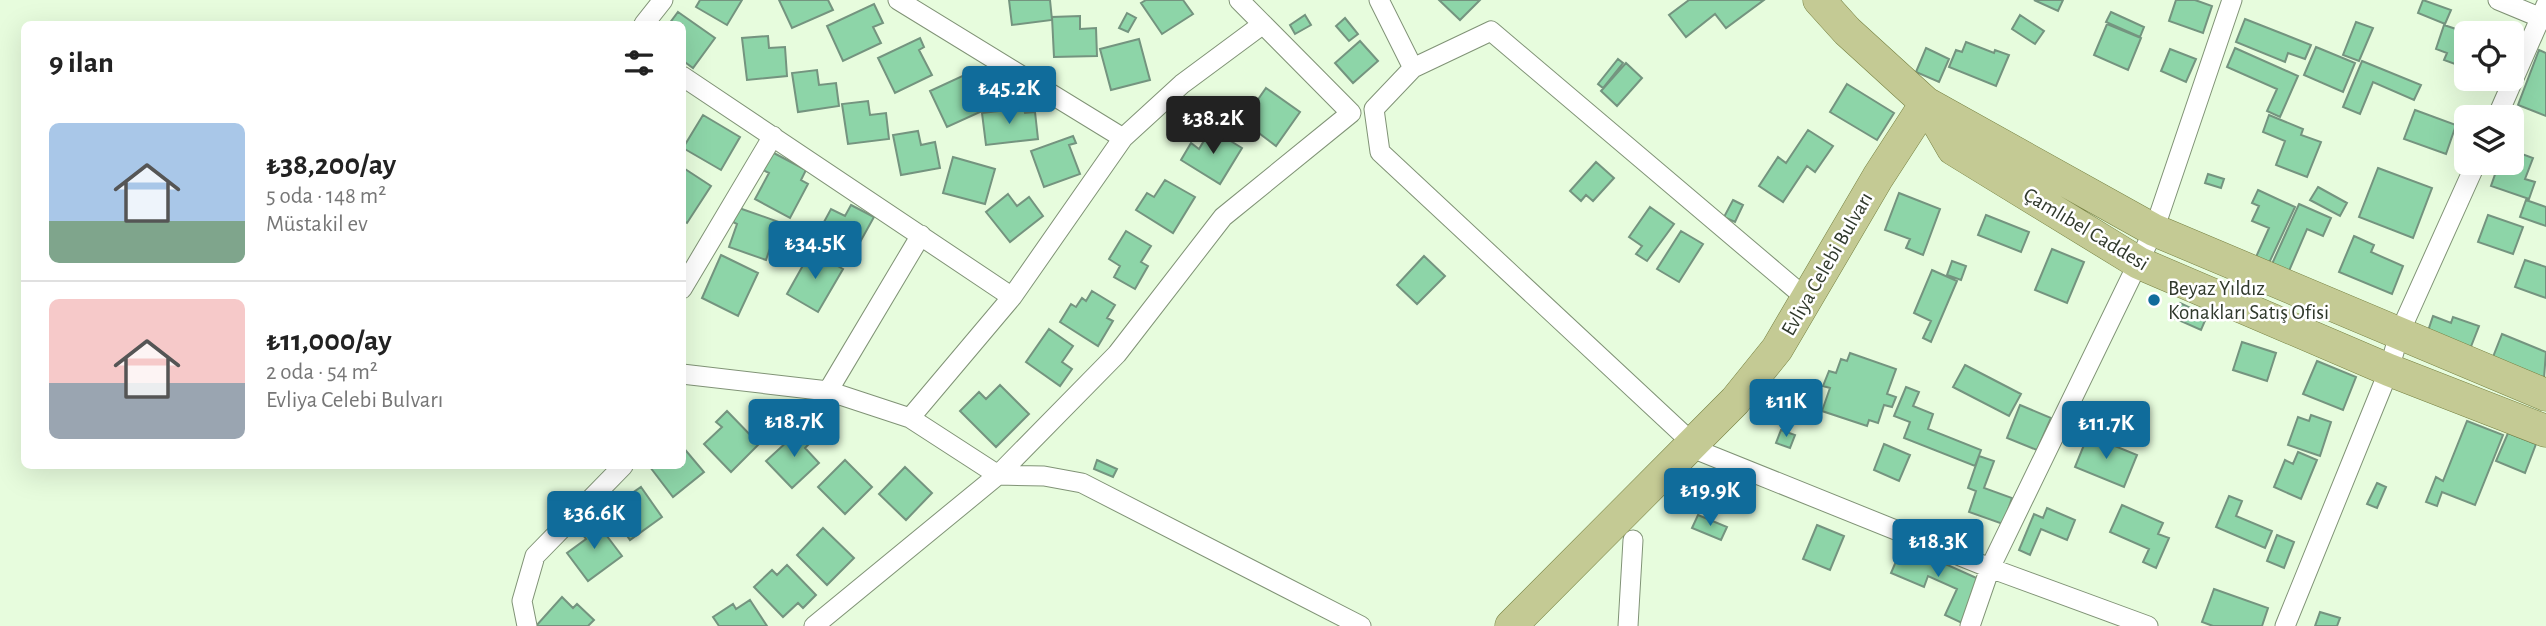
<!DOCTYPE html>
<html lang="tr">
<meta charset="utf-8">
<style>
body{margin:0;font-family:"Alegreya Sans",sans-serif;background:#f6f6f6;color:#222;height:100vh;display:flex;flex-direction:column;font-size:26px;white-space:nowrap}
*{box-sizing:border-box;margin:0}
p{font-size:23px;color:#767676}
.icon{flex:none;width:38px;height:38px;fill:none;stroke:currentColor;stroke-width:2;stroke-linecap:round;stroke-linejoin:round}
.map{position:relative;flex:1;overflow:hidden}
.sheet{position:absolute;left:21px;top:21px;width:665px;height:448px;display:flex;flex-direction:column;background:#fff;border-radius:10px;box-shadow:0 7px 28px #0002}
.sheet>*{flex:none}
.controls{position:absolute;left:2454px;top:21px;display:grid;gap:14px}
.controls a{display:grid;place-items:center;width:70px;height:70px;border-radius:10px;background:#fff;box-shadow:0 7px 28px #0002;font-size:35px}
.price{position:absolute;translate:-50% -60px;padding:0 16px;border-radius:7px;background:#106c9b;color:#fff;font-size:23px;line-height:46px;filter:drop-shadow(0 2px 4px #0008)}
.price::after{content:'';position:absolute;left:50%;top:42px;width:21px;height:16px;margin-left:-10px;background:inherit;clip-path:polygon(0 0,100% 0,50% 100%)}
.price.selected{background:#222;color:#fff}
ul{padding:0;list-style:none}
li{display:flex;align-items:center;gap:21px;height:175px;padding:0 28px}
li+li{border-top:2px solid #e0e0e0}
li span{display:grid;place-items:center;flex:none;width:196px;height:140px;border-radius:10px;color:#555}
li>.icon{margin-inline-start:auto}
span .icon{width:84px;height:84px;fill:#fffc;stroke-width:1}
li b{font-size:30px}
h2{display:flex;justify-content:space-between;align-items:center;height:84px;padding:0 28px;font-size:30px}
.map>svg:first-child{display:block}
</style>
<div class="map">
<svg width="2546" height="626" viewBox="0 0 2546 626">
<rect width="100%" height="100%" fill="#e7fcdd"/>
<!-- building -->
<path fill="#8dd5a8" stroke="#74947f" stroke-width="2" d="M700 0H742L727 25 696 7Z
M779 0H828L833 10 792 28Z
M1009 0H1050L1052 20 1012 25Z
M1146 0H1183L1193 14 1162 34 1141 3Z
M1439 0H1480L1460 20Z
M1689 0H1764L1726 28 1715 14 1686 37 1669 15Z
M2034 0H2063L2058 11Z
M2176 0H2195L2212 6 2203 33 2169 21Z
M2423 0 2451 10 2445 24 2418 13Z
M874 4 883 23 873 27 881 43 843 61 827 26Z
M678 12 715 38 693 68 682 60V24H669Z
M2111 12 2144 27 2140 37 2106 22Z
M1127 13 1136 18 1128 32 1119 28Z
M1305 15 1311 25 1295 34 1290 25Z
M2020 15 2044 31 2035 44 2012 29Z
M1080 16V29L1096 28 1097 56 1054 57 1052 17Z
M1345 18 1358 34 1349 41 1336 26Z
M2245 19 2311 45 2305 59 2288 53 2285 62 2236 42Z
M2356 22 2373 28 2359 61 2343 55Z
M2107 24 2141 38 2128 70 2094 55Z
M2444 25 2468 33H2466V68L2444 60 2447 53 2436 49Z
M768 36 769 48 785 47 787 76 747 80 742 38Z
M920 38 924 47 919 50 932 75 895 93 878 58Z
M1139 39 1150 80 1111 90 1100 49Z
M1360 41 1378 61 1353 83 1335 63Z
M1966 42 1994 53 1995 50 2009 55 1996 86 1949 67 1956 50 1962 52Z
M2316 47 2355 63 2343 92 2304 75Z
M1926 48 1949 59 1939 82 1916 72Z
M2235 48 2298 76 2280 117 2267 111 2277 89 2227 67Z
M2170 49 2196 59 2186 82 2161 71Z
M2539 50 2546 53V116L2518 105Z
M1618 59 1623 63 1603 88 1598 84Z
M2362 61 2421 85 2414 100 2373 82 2360 114 2343 107Z
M1626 63 1642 78 1617 106 1601 91Z
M817 70 819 85 836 83 839 106 798 112 792 73Z
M971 72 976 84 969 87 980 112 947 127 930 91Z
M1847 84 1894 113 1877 140 1830 112Z
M1266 88 1300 112 1276 146 1243 121Z
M868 101 870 115 886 113 889 139 848 144 842 104Z
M1024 108 1025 113 1035 112 1038 139 986 145 982 113Z
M2415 110 2456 125 2446 154 2404 139Z
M703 115 740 137 721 170 683 148Z
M2269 115 2303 129 2301 135 2321 142 2307 177 2276 165 2285 141 2263 132Z
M1211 129 1242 148 1220 184 1181 160 1191 143 1199 149Z
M1808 130 1833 146 1815 172 1807 166 1783 202 1759 186 1778 157 1786 163Z
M918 131 921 145 935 142 940 168 901 175 893 135Z
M1073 136 1076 143 1069 145 1080 174 1044 187 1031 151Z
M2511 150 2533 158 2525 179 2535 182 2529 199 2491 186 2499 163H2511Z
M770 151 806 170 801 180 808 184 790 218 755 199 769 173 761 169Z
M953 157 995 169 985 204 943 193Z
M1596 162 1614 178 1593 201 1586 195 1581 201 1570 191Z
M682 167 711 186 687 223 682 220Z
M2378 168 2432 188 2413 238 2359 217Z
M2208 174 2224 179 2221 188 2205 183Z
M1165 180 1195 197 1173 233 1136 210 1147 193 1154 197Z
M2318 187 2347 203 2340 216 2310 200Z
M2258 190 2295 207 2269 263 2256 257 2269 228 2252 221 2259 206 2252 203Z
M1899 193 1940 209 1923 255 1906 248 1910 239 1885 230Z
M1008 194 1017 206 1029 197 1043 216 1010 242 986 212Z
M1733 200 1743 205 1735 222 1724 217Z
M2526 200 2546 207V226L2520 217Z
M2299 204 2331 218 2323 236 2307 229 2289 271 2272 264Z
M851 205 874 217 854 253 818 233 831 209 845 216Z
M1650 207 1674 224 1647 261 1636 254 1642 246 1629 237Z
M739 208 779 222 766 260 729 247 737 224 733 222Z
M1986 215 2029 232 2021 252 1978 235Z
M2488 215 2523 227 2513 254 2478 242Z
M1126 231 1151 246 1141 262 1148 266 1135 289 1114 277 1120 266 1109 259Z
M1681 231 1703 244 1679 282 1657 269Z
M2354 236 2374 245 2371 252 2403 266 2392 294 2339 272Z
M2052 249 2084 262 2067 303 2035 290Z
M811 251 843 269 818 312 787 294Z
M721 255 758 273 738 316 702 298Z
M1424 256 1445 276 1417 304 1397 285Z
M2525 260 2546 267V298L2515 287Z
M1952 261 1966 266 1961 280 1947 275Z
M1932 270 1957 281 1931 342 1923 338 1931 321 1914 313Z
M1092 291 1115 305 1107 318 1113 321 1098 346 1060 322 1071 304 1076 307 1082 298 1086 301Z
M2180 303 2207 316 2201 330 2174 318Z
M2433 316 2451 323 2453 317 2479 326 2470 349 2427 334Z
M1049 329 1073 346 1062 362 1072 369 1060 386 1026 362Z
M2502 334 2546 352 2544 378 2493 357Z
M2242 342 2276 353 2267 381 2233 370Z
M1850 353 1896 369 1887 394 1896 397 1892 407 1884 405 1878 423 1869 420 1867 426 1822 411 1830 388 1823 386 1829 371 1836 373 1841 359 1847 361Z
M2317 361 2356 377 2343 410 2303 394Z
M1965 365 2021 394 2009 416 1953 387Z
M1000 385 1029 414 996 447 960 411 979 392 986 399Z
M1906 387 1919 392 1913 406 1933 414 1928 429 1981 450 1975 466 1904 438 1910 422 1894 416Z
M2020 405 2051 418 2037 450 2007 438Z
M727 411 759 444 731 472 704 444 722 427 716 422Z
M2311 415 2331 422 2320 456 2288 445 2298 417 2309 421Z
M2467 421 2503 435 2475 505 2442 492 2437 506 2426 502 2436 477 2443 481Z
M801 429 812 441 805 448 819 463 792 488 766 461Z
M1781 430 1795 435 1790 448 1776 443Z
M2508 433 2536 444 2525 473 2496 461Z
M2088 435 2137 455 2124 487 2075 467Z
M1884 444 1910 455 1899 481 1874 470Z
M682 446 704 472 673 497 650 467 682 466Z
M2298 452 2317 460 2301 499 2274 487 2285 460 2293 464Z
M1979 456 1994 461 1984 488 2012 498 2003 524 1969 512 1976 491 1968 488Z
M845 460 872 487 845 514 818 487Z
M1097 460 1117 469 1113 477 1094 469Z
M905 467 932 493 906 520 879 494Z
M2377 483 2386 487 2377 508 2367 504Z
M641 487 662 517 630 540 609 509Z
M2229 496 2242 501 2236 516 2272 531 2265 548 2216 527Z
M2122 505 2163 523 2158 534 2169 538 2156 568 2143 562 2149 549 2110 532Z
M2047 508 2075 520 2067 540 2041 529 2030 555 2019 550 2034 514 2043 518Z
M1698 515 1727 527 1721 540 1692 528Z
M594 519 622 556 588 581 567 553 586 539 579 530Z
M1817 525 1844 536 1830 570 1803 559Z
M823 528 854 558 827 585 797 555Z
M2277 535 2294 542 2284 568 2267 561Z
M1903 545 1981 580 1962 623 1945 615 1957 589 1928 576 1924 587 1891 573Z
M787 565 816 595 803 608 798 603 783 617 754 587 772 570 777 575Z
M2214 589 2268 608 2262 626H2213L2202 622Z
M562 597 573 608 577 604 594 620 588 626H536Z
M750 600 767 626H719L713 617 733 604 736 609Z
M2320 612 2340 618 2337 626H2315Z"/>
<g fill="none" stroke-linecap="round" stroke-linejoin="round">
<!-- street casing -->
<g stroke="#809376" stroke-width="21">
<path id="street" d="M898 0 1123 138
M1379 0 1413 68
M2498 0 2546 20
M644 24 663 0
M682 76 1012 297
M2497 117 2546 5
M682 289 773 136
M1807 299 1491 31 1413 68 1374 109 1380 152 1702 452 1990 568 2148 626
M682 374 828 391 910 418 998 475 1044 476 1082 483 1361 626
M828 391 921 235
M910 418 1012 297 1123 138 1182 84 1263 24
M527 626 522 601 535 556 623 466
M814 626 998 475 1117 354 1223 217 1351 113 1239 0
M1628 626 1633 540
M1970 626 1990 568 2154 230 2232 0
M2285 626 2389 370 2399 334 2476 163"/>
</g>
<!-- primary casing -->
<g stroke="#768041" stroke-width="33">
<path id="primary" d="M1819 0 1847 31 1926 103 2154 230 2546 395
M1927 104 1953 149 2139 263 2389 370 2546 431
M1511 626 1735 401 1777 349 1878 177 1926 103"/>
</g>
<!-- street -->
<use href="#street" stroke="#fff" stroke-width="19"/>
<!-- primary -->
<use href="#primary" stroke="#c4ca94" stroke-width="32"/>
</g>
<!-- markers -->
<circle fill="#106c9b" stroke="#fff" stroke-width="2.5" cx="2154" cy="300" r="7"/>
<g text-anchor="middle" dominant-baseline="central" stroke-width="5" stroke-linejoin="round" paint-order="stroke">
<!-- street labels -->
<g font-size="21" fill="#30392c" stroke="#fff">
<text transform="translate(2086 229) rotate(31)">Çamlıbel Caddesi</text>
<text transform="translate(1827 264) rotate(-60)">Evliya Celebi Bulvarı</text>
</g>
<!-- poi labels -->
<g font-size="21" fill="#30392c" stroke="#fff" text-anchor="start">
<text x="2168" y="288">Beyaz Yıldız<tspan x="2168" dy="24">Konakları Satış Ofisi</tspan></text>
</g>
</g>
</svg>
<div class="controls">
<a><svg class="icon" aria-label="locate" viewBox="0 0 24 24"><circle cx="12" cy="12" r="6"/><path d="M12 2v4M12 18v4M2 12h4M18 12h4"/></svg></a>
<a><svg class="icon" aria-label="layers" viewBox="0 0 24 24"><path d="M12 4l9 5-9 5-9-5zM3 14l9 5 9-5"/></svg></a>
</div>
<b class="price" style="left:1009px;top:126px">₺45.2K</b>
<b class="price selected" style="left:1213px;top:156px">₺38.2K</b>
<b class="price" style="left:815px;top:281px">₺34.5K</b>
<b class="price" style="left:1786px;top:439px">₺11K</b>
<b class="price" style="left:794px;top:459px">₺18.7K</b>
<b class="price" style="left:2106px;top:461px">₺11.7K</b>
<b class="price" style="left:1710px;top:528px">₺19.9K</b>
<b class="price" style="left:594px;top:551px">₺36.6K</b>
<b class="price" style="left:1938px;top:579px">₺18.3K</b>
<section class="sheet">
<h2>9 ilan<svg class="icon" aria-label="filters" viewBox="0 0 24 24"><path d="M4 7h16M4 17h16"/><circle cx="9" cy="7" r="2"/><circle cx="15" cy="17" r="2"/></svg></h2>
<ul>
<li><span style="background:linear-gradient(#a9c7e8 70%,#7fa58c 0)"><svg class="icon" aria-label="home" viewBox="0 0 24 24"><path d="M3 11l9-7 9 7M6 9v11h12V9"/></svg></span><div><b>₺38,200/ay</b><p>5 oda · 148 m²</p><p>Müstakil ev</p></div></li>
<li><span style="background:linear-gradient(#f6c9c9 60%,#9aa5b1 0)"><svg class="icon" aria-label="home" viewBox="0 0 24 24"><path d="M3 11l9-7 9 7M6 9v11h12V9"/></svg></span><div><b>₺11,000/ay</b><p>2 oda · 54 m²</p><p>Evliya Celebi Bulvarı</p></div></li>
</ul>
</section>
</div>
